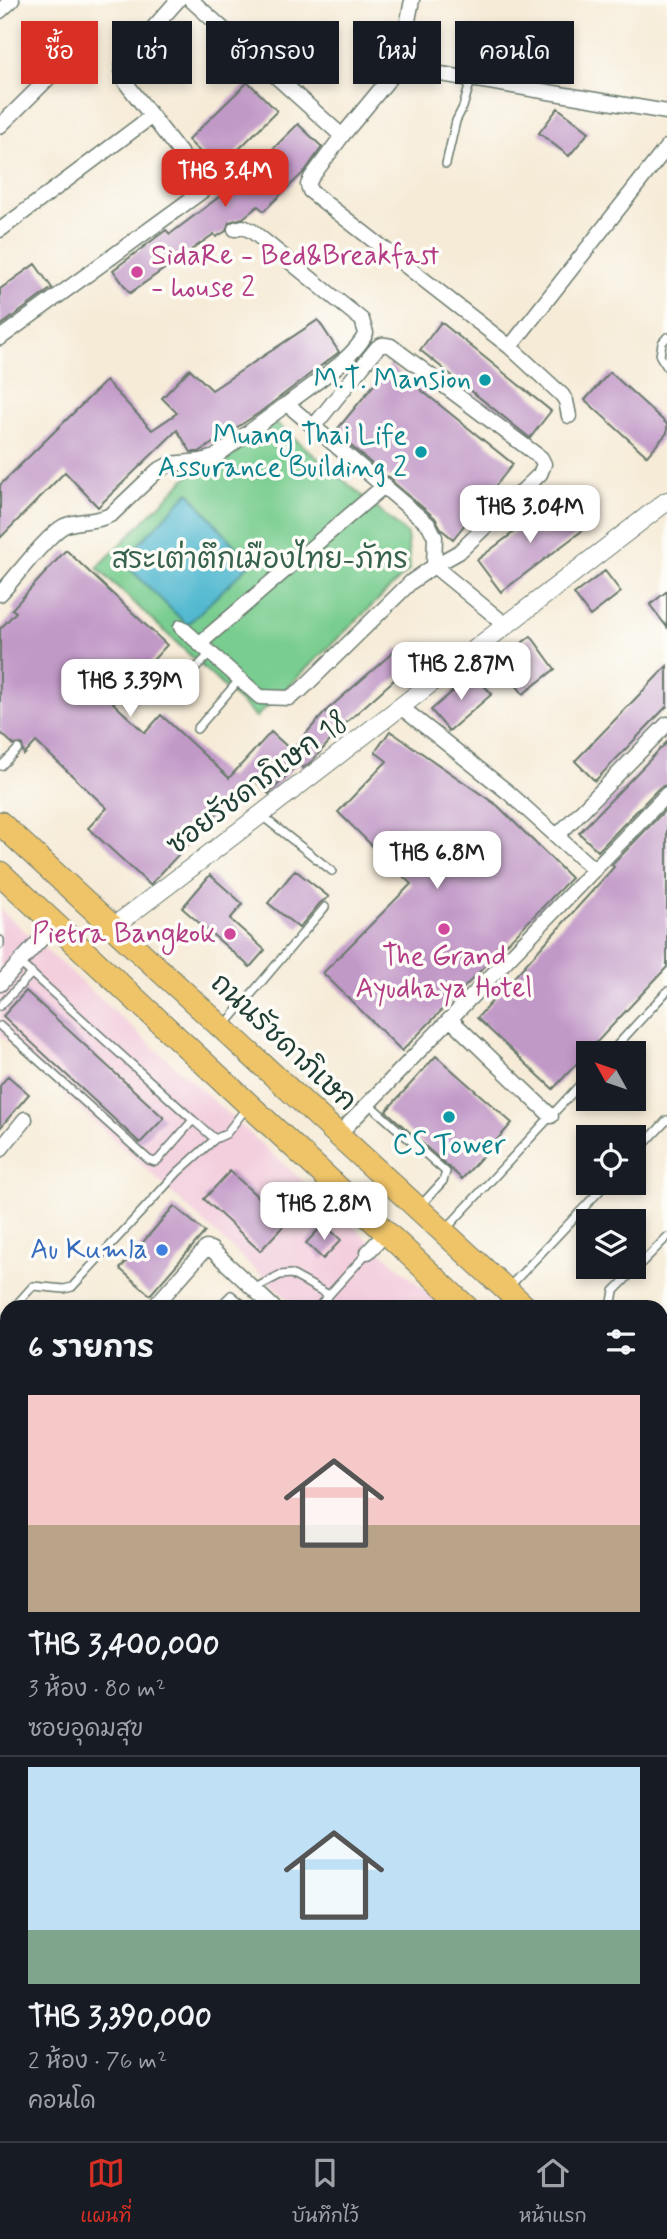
<!DOCTYPE html>
<html lang="th">
<meta charset="utf-8">
<style>
body{margin:0;font-family:Mynerve,"Playpen Sans Thai",sans-serif;background:#242831;color:#f1f3f6;height:100vh;display:flex;flex-direction:column;font-size:26px;white-space:nowrap}
*{box-sizing:border-box;margin:0}
p{font-size:23px;color:#9ea1a6}
.icon{flex:none;width:38px;height:38px;fill:none;stroke:currentColor;stroke-width:2;stroke-linecap:round;stroke-linejoin:round}
.map{position:relative;flex:1;overflow:hidden}
.details{position:absolute;left:0px;top:1300px;width:668px;height:842px;display:flex;flex-direction:column;background:#171b24;border-radius:21px 21px 0 0;box-shadow:0 4px 10px #0003}
.details>*{flex:none}
.hud{position:absolute;left:21px;top:21px;width:626px;height:63px;display:flex;gap:14px}
.needle{width:46px;rotate:310deg}
.controls{position:absolute;left:576px;top:1041px;display:grid;gap:14px}
.controls a{display:grid;place-items:center;width:70px;height:70px;border-radius:0px;background:#171b24;box-shadow:0 4px 10px #0003;font-size:35px}
.price{position:absolute;translate:-50% -60px;padding:0 16px;border-radius:14px;background:#fff;color:#222;font-size:23px;line-height:46px;filter:drop-shadow(0 2px 4px #0008)}
.price::after{content:'';position:absolute;left:50%;top:42px;width:21px;height:16px;margin-left:-10px;background:inherit;clip-path:polygon(0 0,100% 0,50% 100%)}
.price.on{background:#d93025;color:#fff}
ul{padding:0;list-style:none}
li{display:grid;align-content:center;gap:14px;height:371px;padding:0 28px}
li+li{border-top:2px solid #363941}
li span{display:grid;place-items:center;height:217px;border-radius:0px;color:#555}
li>.icon{margin-inline-start:auto}
span .icon{width:126px;height:126px;fill:#fffc;stroke-width:1}
li b{font-size:30px}
h2{display:flex;justify-content:space-between;align-items:center;height:84px;padding:0 28px;font-size:30px}
.pill{padding:0 24px;border-radius:0px;background:#171b24;box-shadow:0 4px 10px #0003;font-size:24px;line-height:63px}
.pill.on{background:#d93025;color:#fff}
.tab-bar{display:flex;justify-content:space-around;align-items:center;height:98px;border-top:2px solid #363941;background:#171b24;font-size:19px;color:#9ea1a6}
.tab-bar a{display:grid;justify-items:center;gap:4px}
.tab-bar .on{color:#d93025}
.map>svg:first-child{display:block}
</style>
<div class="map">
<svg width="667" height="2141" viewBox="0 0 667 2141">
<rect width="100%" height="100%" fill="#fdfcf7"/>
<filter id="ink" filterUnits="userSpaceOnUse"><feTurbulence type="fractalNoise" baseFrequency=".0143" numOctaves="2"/><feDisplacementMap in="SourceGraphic" scale="14" xChannelSelector="R" yChannelSelector="G"/><feConvolveMatrix kernelMatrix="1 2 1 2 8 2 1 2 1" color-interpolation-filters="sRGB"/></filter>
<filter id="wash" filterUnits="userSpaceOnUse"><feTurbulence type="fractalNoise" baseFrequency=".00686" numOctaves="4" result="noise"/><feDisplacementMap in="SourceGraphic" scale="28" xChannelSelector="R" yChannelSelector="G"/><feGaussianBlur stdDeviation="1.57" result="paint"/><feColorMatrix in="noise" values="0 0 0 0 0 0 0 0 0 0 0 0 0 0 0 0 0 1.4 0 .05"/><feComposite in="paint" operator="in"/></filter>
<g filter="url(#wash)">
<rect width="100%" height="100%" fill="#f6ebd7"/>
<!-- built -->
<path fill="#f3cfde" d="M0 909 443 1307H296L0 1035Z
M662 1504 667 1509V1645L662 1640Z
M662 1647 667 1651V1775L662 1789Z"/>
<!-- green -->
<path fill="#79cd90" stroke="#4c8562" stroke-width="2" d="M274 421 407 534 410 569 256 717 97 568 192 472Z"/>
<!-- water -->
<path fill="#52b9d0" stroke="#387b82" stroke-width="2" d="M189 492 250 564 187 625 122 561Z"/>
<g fill="none" stroke-linecap="round" stroke-linejoin="round">
<!-- canal -->
<path stroke="#52b9d0" stroke-width="16" d="M0 1997 7 2001
M209 2135 220 2141"/>
</g>
<g id="blocks">
<!-- building -->
<path fill="#c199c7" d="M248 82 277 111 218 170 188 140Z
M558 108 589 132 569 156 539 133Z
M298 124 322 147 305 171 264 211 258 206 243 218 229 222 226 231 216 237 214 234 130 293 113 270 166 230 170 234 223 194 225 197Z
M35 264 52 288 0 326V289Z
M318 320 339 352 259 413 199 452H191L177 430 98 507 65 472 0 538V485L106 381 152 430 177 413 162 398 190 369 212 390Z
M441 322 551 411 530 438 420 350Z
M390 365 513 464 453 539 442 530 435 518 394 483 392 478 386 476 335 432Z
M610 372 667 424V433L647 456 585 400Z
M559 498 583 530 501 592 477 560Z
M66 550 167 645 113 703 145 733 161 715 229 778 271 732 291 750 328 709 398 648 412 664 348 721 312 761 303 768 298 763 269 794 251 777 150 885 88 828 107 808 36 742 24 755 22 744 14 745 0 732V629L16 612 12 609Z
M605 571 621 592 590 616 574 594Z
M667 591V627L650 605Z
M531 636 555 669 523 694 498 661Z
M667 666V706L595 781 575 761Z
M473 674 492 694 449 731 431 710Z
M390 731 498 806 571 878 402 1051 323 973 411 884 338 812 387 761 375 752Z
M667 742V785L660 787 598 851 579 833Z
M667 808V967L553 1089 477 1018 614 867 612 865Z
M295 870 329 897 320 903 299 928 268 903Z
M210 875 243 904 230 919 265 950 250 967 182 908Z
M26 991 164 1118 140 1143 3 1016Z
M436 1056 512 1123 462 1179 386 1111Z
M8 1076 29 1094 0 1128V1086Z
M230 1171 286 1223 260 1251 204 1199Z
M174 1206 205 1232 150 1295 120 1269Z
M324 1224 341 1240 323 1259 306 1243Z"/>
</g>
</g>
<g filter="url(#ink)">
<use href="#blocks" fill-opacity="0" stroke="#6a7a6d" stroke-width="2"/>
<g fill="none" stroke-linecap="round" stroke-linejoin="round">
<!-- service casing -->
<g stroke="#6a7a6d" stroke-width="10">
<path id="service" d="M446 164 456 121 463 107 471 80
M667 337 662 343 660 356 667 367
M165 699 210 654
M197 729 239 680
M1 766 18 749
M262 816 332 871
M0 940V945
M0 1006 32 973
M225 1025 325 907
M0 1026 149 1160 155 1162 159 1159 193 1120 20 963
M609 1054 667 991
M369 1104 446 1172 443 1181 421 1205
M193 1120 215 1139 226 1134 247 1107
M634 1155 667 1120
M446 1229 588 1076
M509 1287 607 1183
M253 1289 280 1275 291 1274 329 1295
M14 1307 33 1286 64 1289 72 1287 178 1172 215 1139
M170 1307 176 1304 182 1307
M219 1307 231 1295 246 1307
M318 1307 368 1252
M616 1307 612 1302 614 1291 667 1237
M0 1325 7 1316
M662 1347 667 1348
M0 1540 7 1526
M0 1565 7 1566
M0 1806 7 1795
M362 2141 366 2135
M468 2141 471 2135"/>
</g>
<!-- minor casing -->
<g stroke="#6a7a6d" stroke-width="17">
<path id="minor" d="M191 0 342 136
M412 0 399 67 342 136 311 178 308 185 310 191 510 347 562 395 566 401 569 416
M0 11 12 0
M399 67 667 112
M0 126 85 42
M235 229 243 227 252 231 362 320 366 333C355 358 310 386 287 404
M0 230 152 116
M0 338 205 189 188 163 126 83 122 70 123 62 178 0
M510 347 667 147
M314 426 377 348C382 344 384 344 391 346L541 458 544 464 540 474 459 552 434 566 506 625
M0 594C15 578 47 535 64 526 79 519 97 523 112 514L157 471 170 464 201 461 215 457 287 404 429 525 435 537 434 566 411 582 301 690 289 698 260 697 181 627
M199 644 385 485
M402 708 509 793 594 870
M558 835 667 724
M0 984 55 924
M450 1019 551 1116
M338 1135 667 794
M0 1150 25 1119
M368 1252 386 1233
M154 1307 206 1248 211 1249 273 1307
M0 1500 7 1488
M662 1745 667 1734
M0 1980 7 1966
M662 2010 667 2000
M0 2085 7 2078
M0 2104 7 2110
M32 2135 39 2141
M261 2135H262
M574 2135 584 2141
M75 2141 80 2135
M558 2141 562 2135"/>
</g>
<!-- tertiary casing -->
<g stroke="#6a7a6d" stroke-width="20">
<path id="tertiary" d="M113 927C299 787 482 643 667 501"/>
</g>
<!-- primary casing -->
<g stroke="#6a7a6d" stroke-width="25">
<path id="primary" d="M0 823 525 1307
M0 873 466 1307
M662 1432 667 1437
M662 1487 667 1492"/>
</g>
<!-- service -->
<use href="#service" stroke="#fff" stroke-width="7"/>
<!-- minor -->
<use href="#minor" stroke="#fff" stroke-width="14"/>
<!-- tertiary -->
<use href="#tertiary" stroke="#fff" stroke-width="18"/>
<!-- primary -->
<use href="#primary" stroke="#efc469" stroke-width="23"/>
</g>
</g>
<!-- markers -->
<g fill="#d1479c" stroke="#fdfcf7" stroke-width="2.5">
<circle cx="137" cy="272" r="7"/>
<circle cx="444" cy="929" r="7"/>
<circle cx="230" cy="934" r="7"/>
</g>
<g fill="#0f9aa8" stroke="#fdfcf7" stroke-width="2.5">
<circle cx="485" cy="380" r="7"/>
<circle cx="421" cy="452" r="7"/>
<circle cx="449" cy="1117" r="7"/>
</g>
<circle fill="#3f7fe0" stroke="#fdfcf7" stroke-width="2.5" cx="162" cy="1250" r="7"/>
<g text-anchor="middle" dominant-baseline="central" stroke-width="7" stroke-linejoin="round" paint-order="stroke">
<!-- hotel labels -->
<g font-size="28" fill="#b23c85" stroke="#fdfcf7" text-anchor="start">
<text x="151" y="256">SidaRe - Bed&amp;Breakfast<tspan x="151" dy="32">- house 2</tspan></text>
<text x="216" y="934" text-anchor="end">Pietra Bangkok</text>
<text x="444" y="957" text-anchor="middle">The Grand<tspan x="444" dy="32">Ayudhaya Hotel</tspan></text>
</g>
<!-- culture labels -->
<g font-size="28" fill="#0d838f" stroke="#fdfcf7" text-anchor="end">
<text x="471" y="380">M.T. Mansion</text>
<text x="407" y="436">Muang Thai Life<tspan x="407" dy="32">Assurance Building 2</tspan></text>
<text x="449" y="1145" text-anchor="middle">CS Tower</text>
</g>
<!-- park labels -->
<g font-size="28" fill="#36614b" stroke="#fdfcf7">
<text x="260" y="560">สระเต่าตึกเมืองไทย-ภัทร</text>
</g>
<!-- street labels -->
<g font-size="28" fill="#1f3d34" stroke="#fdfcf7">
<text transform="translate(258 784) rotate(-37)">ซอยรัชดาภิเษก 18</text>
<text transform="translate(283 1043) rotate(43)">ถนนรัชดาภิเษก</text>
</g>
<!-- shop labels -->
<g font-size="28" fill="#366cbe" stroke="#fdfcf7" text-anchor="end">
<text x="148" y="1250">Au Kumla</text>
</g>
</g>
</svg>
<div class="controls">
<a><svg class="needle" viewBox="-14 -14 28 28"><path d="M0-13l5 13h-10z" fill="#e53935"/><path d="M0 13l5-13h-10z" fill="#9ea1a6"/></svg></a>
<a><svg class="icon" aria-label="locate" viewBox="0 0 24 24"><circle cx="12" cy="12" r="6"/><path d="M12 2v4M12 18v4M2 12h4M18 12h4"/></svg></a>
<a><svg class="icon" aria-label="layers" viewBox="0 0 24 24"><path d="M12 4l9 5-9 5-9-5zM3 14l9 5 9-5"/></svg></a>
</div>
<b class="price on" style="left:225px;top:209px">THB 3.4M</b>
<b class="price" style="left:530px;top:545px">THB 3.04M</b>
<b class="price" style="left:461px;top:702px">THB 2.87M</b>
<b class="price" style="left:130px;top:719px">THB 3.39M</b>
<b class="price" style="left:437px;top:891px">THB 6.8M</b>
<b class="price" style="left:324px;top:1242px">THB 2.8M</b>
<div class="hud">
<a class="pill on">ซื้อ</a>
<a class="pill">เช่า</a>
<a class="pill">ตัวกรอง</a>
<a class="pill">ใหม่</a>
<a class="pill">คอนโด</a>
</div>
<section class="details">
<h2>6 รายการ<svg class="icon" aria-label="filters" viewBox="0 0 24 24"><path d="M4 7h16M4 17h16"/><circle cx="9" cy="7" r="2"/><circle cx="15" cy="17" r="2"/></svg></h2>
<ul>
<li><span style="background:linear-gradient(#f6c9c9 60%,#b9a48a 0)"><svg class="icon" aria-label="home" viewBox="0 0 24 24"><path d="M3 11l9-7 9 7M6 9v11h12V9"/></svg></span><div><b>THB 3,400,000</b><p>3 ห้อง · 80 m²</p><p>ซอยอุดมสุข</p></div></li>
<li><span style="background:linear-gradient(#bfe0f5 75%,#7fa58c 0)"><svg class="icon" aria-label="home" viewBox="0 0 24 24"><path d="M3 11l9-7 9 7M6 9v11h12V9"/></svg></span><div><b>THB 3,390,000</b><p>2 ห้อง · 76 m²</p><p>คอนโด</p></div></li>
</ul>
</section>
</div>
<nav class="tab-bar">
<a class="on"><svg class="icon" aria-label="map" viewBox="0 0 24 24"><path d="M3 6l6-2 6 2 6-2v14l-6 2-6-2-6 2zM9 4v14M15 6v14"/></svg>แผนที่</a>
<a><svg class="icon" aria-label="saved" viewBox="0 0 24 24"><path d="M7 4h10v16l-5-4-5 4z"/></svg>บันทึกไว้</a>
<a><svg class="icon" aria-label="home" viewBox="0 0 24 24"><path d="M3 11l9-7 9 7M6 9v11h12V9"/></svg>หน้าแรก</a>
</nav>
